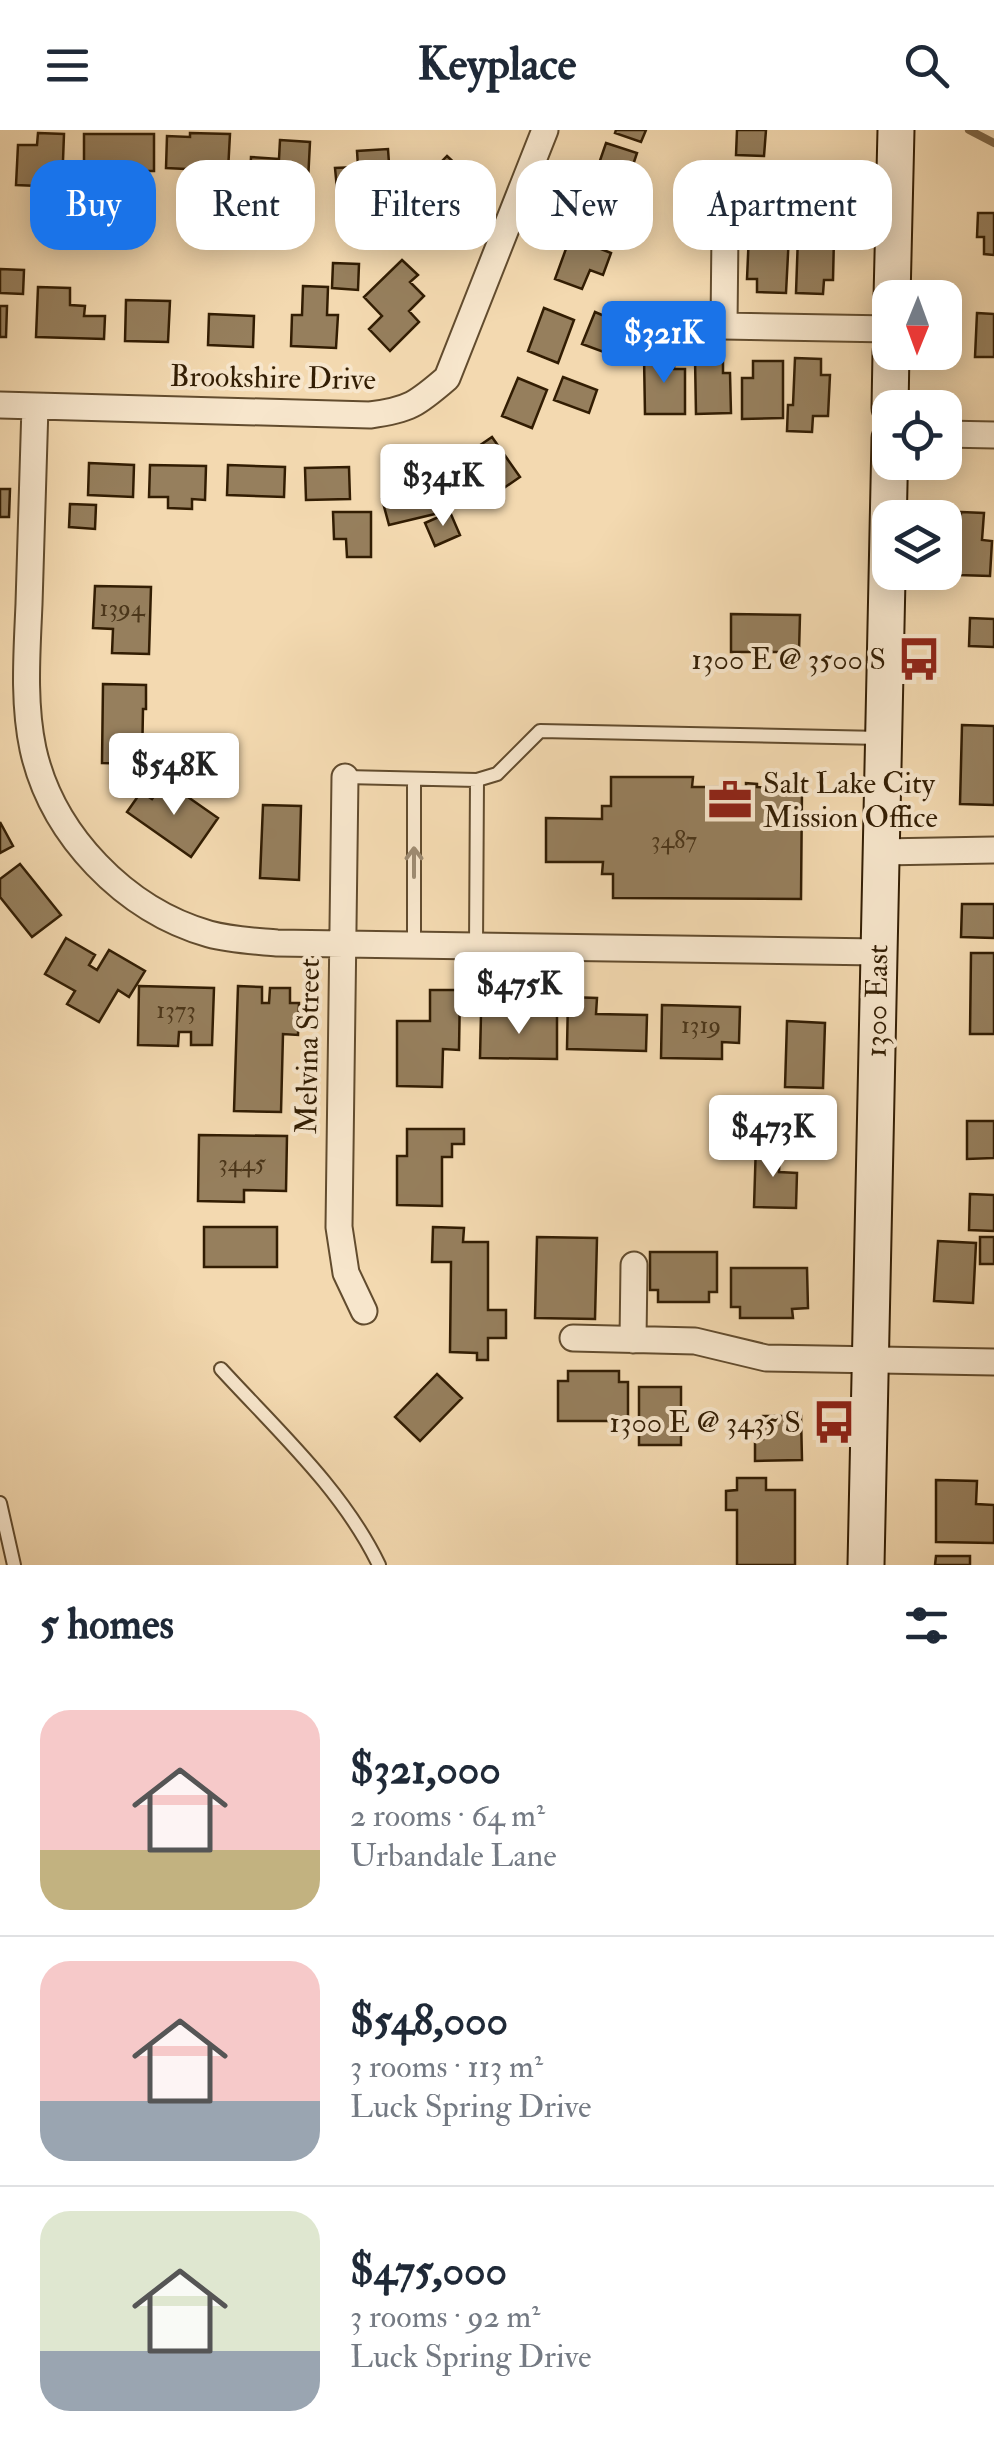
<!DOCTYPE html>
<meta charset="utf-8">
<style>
body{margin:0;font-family:"IM FELL Double Pica",serif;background:#f6f6f7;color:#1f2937;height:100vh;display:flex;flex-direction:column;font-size:38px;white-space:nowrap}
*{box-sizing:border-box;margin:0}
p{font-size:32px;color:#747a83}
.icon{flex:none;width:55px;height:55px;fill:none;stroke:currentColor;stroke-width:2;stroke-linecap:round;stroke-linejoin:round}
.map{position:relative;height:1435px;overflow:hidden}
.drawer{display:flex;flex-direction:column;background:#fff;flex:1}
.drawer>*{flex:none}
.guide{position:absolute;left:30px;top:30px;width:935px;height:90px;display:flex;gap:20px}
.needle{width:65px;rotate:181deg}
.controls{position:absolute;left:872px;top:150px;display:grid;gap:20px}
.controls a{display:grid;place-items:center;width:90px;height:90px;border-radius:20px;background:#fff;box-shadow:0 5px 25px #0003;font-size:50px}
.price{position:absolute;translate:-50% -85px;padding:0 22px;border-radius:10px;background:#fff;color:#222;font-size:32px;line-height:65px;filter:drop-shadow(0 2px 5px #0008)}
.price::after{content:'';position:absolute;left:50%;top:60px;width:30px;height:22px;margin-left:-15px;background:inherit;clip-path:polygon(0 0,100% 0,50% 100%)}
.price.current{background:#1a73e8;color:#fff}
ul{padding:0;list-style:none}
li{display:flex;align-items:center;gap:30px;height:250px;padding:0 40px}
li+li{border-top:2px solid #e0e1e3}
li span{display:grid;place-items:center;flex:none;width:280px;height:200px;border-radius:30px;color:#555}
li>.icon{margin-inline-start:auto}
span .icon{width:120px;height:120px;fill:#fffc;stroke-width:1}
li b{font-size:42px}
h2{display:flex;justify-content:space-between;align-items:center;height:120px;padding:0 40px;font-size:42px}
.tag{padding:0 35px;border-radius:30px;background:#fff;box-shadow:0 5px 25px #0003;font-size:35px;line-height:90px}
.tag.current{background:#1a73e8;color:#fff}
header{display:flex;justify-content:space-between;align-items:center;height:130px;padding:0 40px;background:#fff;font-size:45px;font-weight:800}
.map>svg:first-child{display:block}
</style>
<header><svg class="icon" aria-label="menu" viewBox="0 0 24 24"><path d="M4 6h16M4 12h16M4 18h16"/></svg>Keyplace<svg class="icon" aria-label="search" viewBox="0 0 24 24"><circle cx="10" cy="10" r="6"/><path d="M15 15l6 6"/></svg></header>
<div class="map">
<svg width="994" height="1435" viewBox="0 0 994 1435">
<rect width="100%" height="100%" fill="#f3d9b0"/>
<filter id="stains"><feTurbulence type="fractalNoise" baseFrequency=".002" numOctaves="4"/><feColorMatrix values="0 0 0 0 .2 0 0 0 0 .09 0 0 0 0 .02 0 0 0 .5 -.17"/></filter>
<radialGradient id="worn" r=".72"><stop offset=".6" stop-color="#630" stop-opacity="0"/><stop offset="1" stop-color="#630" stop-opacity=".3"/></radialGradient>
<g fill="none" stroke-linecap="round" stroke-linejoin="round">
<!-- stream -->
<path stroke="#7e6747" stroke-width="8" d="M969 0 994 13"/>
</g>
<!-- building -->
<path fill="#967f5d" stroke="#321d03" stroke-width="2.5" d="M616 0H646L641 12 615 3Z
M737 0H766L764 26 736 25Z
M38 3 64 4 62 57 16 55 18 15H37Z
M190 3 230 4 228 41 166 38 167 6 190 7Z
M84 4H154V41H84Z
M280 10 310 12 307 71 249 68 251 27 279 29Z
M606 13 637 23 633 35 639 37 636 45 627 42 618 69 648 79 642 97 584 77Z
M388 19 392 76 371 77 370 67 338 69 335 38 358 37 357 21Z
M447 26 479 56 457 78 441 63 429 75 414 60Z
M770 37H835V74H770Z
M232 82 233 108H209L208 83Z
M978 83H994V125L984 124V107H977Z
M575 94 606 106 601 119 611 123 603 145 590 140 582 159 555 149Z
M749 103 789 105 786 163 757 162V149H747Z
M798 106 834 107 833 150H824L823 164 796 163Z
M402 130 418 145 410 152 424 166 409 181 419 192 390 221 369 199 382 186 364 167Z
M333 133 359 134 358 160 332 158Z
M0 139 24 140 23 164 0 163Z
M303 156 328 157 327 185H338L336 218 291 216 292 185H302Z
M38 157 70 158V175L85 176 84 186H105L104 209 36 207Z
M126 170 170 171 168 212 125 211Z
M0 176H7L6 207H0Z
M544 178 574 190 558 233 528 221Z
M595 182 621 193 609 224 582 214Z
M977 183 994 184V227H975Z
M209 184 254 186 253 217 208 215Z
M644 226H674V239H685V284H645Z
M723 227V243H730L731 283 696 284 695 228Z
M795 228 821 229V245H830L828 286H813L812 302 787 301 788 275H793Z
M753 231H783V288L742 289V248H753Z
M563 247 597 260 589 283 554 270Z
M518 248 547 260 532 298 502 286Z
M492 307 520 347 482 373 454 333Z
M89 333 134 335 133 367 88 365Z
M150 335 206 336 205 370 192 369V379L168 378V367H149Z
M228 335 285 337 284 367 227 365Z
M349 337 350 369 306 370 305 338Z
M428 337 439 383 389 395 382 369 390 368 385 347Z
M0 359H10L9 387H0Z
M70 374 96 375 95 399 69 397Z
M333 382H371V427H347L346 409H334Z
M450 382 460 405 435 416 425 393Z
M961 382 984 383 982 410 992 411 990 446 958 445Z
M95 456 151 457 149 524 112 523 113 499 93 498Z
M731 484 800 485 799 522H731Z
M970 488 994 489V517L969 516Z
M103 554 146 555V579H143L142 634 102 633Z
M962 595 994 596V675L960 674Z
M611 647H693L692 657H746V653L757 654V657L802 658 801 769 613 768V744H602L603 732H546V688L602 689V676H611Z
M165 651 218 688 191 727 127 682 141 662 152 669Z
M263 675 301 676 299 750 260 748Z
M0 692 13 716 0 723Z
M20 734 61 785 32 807 0 767V749Z
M962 774H994V808L961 807Z
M66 808 95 825 89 835 97 840 109 820 145 841 129 867 118 860 99 892 67 874 75 861 45 844Z
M971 823H994V904H970Z
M139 856 214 858 212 915H191V902H179L178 916 138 915Z
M238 856 262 857V873H269L270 858H290V873H299L298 905 283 904 281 982 234 981Z
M430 860H460L459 920 443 919 442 957 397 956V891H430Z
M568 867 597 868 596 884 647 885 646 921 567 919Z
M662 875 740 877 739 913 722 912V929L661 928Z
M481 884 557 885V929L480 928Z
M787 891 825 893 823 958 785 957Z
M967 991H994V1028L967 1029Z
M407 999H464V1014H452V1027H442V1076L397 1075V1026H407Z
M199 1005 287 1006 286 1061 244 1060V1072L198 1071Z
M756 1013 780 1014 779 1042 797 1043 796 1078 754 1077Z
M970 1064 994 1065V1101L969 1100Z
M204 1097H277V1137H204Z
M433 1097 464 1098 463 1112H488V1180H506V1208H488V1230H477V1223L450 1222 451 1132H432Z
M537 1107 597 1108 595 1189 535 1188Z
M980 1107H994V1134H980Z
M938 1111 976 1113 973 1173 934 1171Z
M650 1122H717V1162H709V1172H658V1160H650Z
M731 1138H807L808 1178 792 1179 793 1188H740V1177H731Z
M568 1241H619V1252H628V1291H558V1251H568Z
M437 1244 462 1268 420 1311 395 1287Z
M639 1257H681V1315H639Z
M763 1286H801L802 1330 755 1331V1309H763Z
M737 1348H766V1360H795V1435H737V1380H726V1361L737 1360Z
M936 1350 977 1351 976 1374 994 1375V1413L936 1412Z
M936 1426H970V1435H935Z"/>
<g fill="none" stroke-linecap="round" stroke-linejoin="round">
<!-- lane casing -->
<g stroke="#624c2e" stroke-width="16">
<path id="lane" d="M345 647 477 650 497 644 540 601 881 608
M414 815V649
M476 816 477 650
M221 1239C277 1300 343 1360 379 1435
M0 1373 14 1435"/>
</g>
<!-- street casing -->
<g stroke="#624c2e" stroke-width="29">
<path id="street" d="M668 195 890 199
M724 196 725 101
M0 275 370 285C409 280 417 274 447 248L545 0
M35 276C33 342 31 408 29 474 27 522 23 572 33 619 52 705 125 780 209 804 231 810 255 811 277 813L878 822
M945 304 994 305
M345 647 339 1097 346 1143 364 1181
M881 722 994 720
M573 1208 695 1211 766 1228 994 1232
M633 1210 634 1135"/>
</g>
<!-- secondary casing -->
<g stroke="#321d03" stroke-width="39">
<path id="secondary" d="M892 168 896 0
M890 278 891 222
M866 1435 890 308"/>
</g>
<!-- lane -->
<use href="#lane" stroke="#f7e6cc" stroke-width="12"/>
<!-- street -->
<use href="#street" stroke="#f7e6cc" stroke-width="25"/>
<!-- secondary -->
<use href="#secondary" stroke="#f7e6cc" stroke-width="35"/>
</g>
<!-- one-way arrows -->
<defs><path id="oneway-shaft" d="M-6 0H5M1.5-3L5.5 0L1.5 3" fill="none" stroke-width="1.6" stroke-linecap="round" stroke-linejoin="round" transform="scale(2.5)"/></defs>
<use stroke="#9e8c72" href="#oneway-shaft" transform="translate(414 732) rotate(-90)"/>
<!-- icons -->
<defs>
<g id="bus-bare" transform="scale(3.45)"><path d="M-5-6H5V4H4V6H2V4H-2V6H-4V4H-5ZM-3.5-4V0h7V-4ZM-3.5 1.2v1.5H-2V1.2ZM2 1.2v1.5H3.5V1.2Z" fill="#8f2418" stroke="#f7e6cc" stroke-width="2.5" paint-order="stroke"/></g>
<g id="office-bare" transform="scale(3.45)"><path d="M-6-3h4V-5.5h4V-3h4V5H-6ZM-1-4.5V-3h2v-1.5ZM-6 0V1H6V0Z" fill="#8f2418" stroke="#f7e6cc" stroke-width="2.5" paint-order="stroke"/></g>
</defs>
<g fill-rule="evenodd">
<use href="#bus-bare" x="919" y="529"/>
<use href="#office-bare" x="730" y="670"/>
<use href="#bus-bare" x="834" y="1292"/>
</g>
<g text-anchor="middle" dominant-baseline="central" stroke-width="8" stroke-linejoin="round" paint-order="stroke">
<!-- number labels -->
<g font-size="25" fill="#4b361a">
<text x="122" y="478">1394</text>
<text x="674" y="710">3487</text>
<text x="176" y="880">1373</text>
<text x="701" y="895">1319</text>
<text x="242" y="1033">3445</text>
</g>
<!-- street labels -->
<g font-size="30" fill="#321d03" stroke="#f7e6cc">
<text transform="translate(273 248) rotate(1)">Brookshire Drive</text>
<text transform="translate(877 871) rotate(-89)">1300 East</text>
<text transform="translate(308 916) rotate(-89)">Melvina Street</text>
</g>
<!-- poi labels -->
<g font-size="30" fill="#321d03" stroke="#f7e6cc" text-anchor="end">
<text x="886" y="529">1300 E @ 3500 S</text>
<text x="763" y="653" text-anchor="start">Salt Lake City<tspan x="763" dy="34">Mission Office</tspan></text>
<text x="801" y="1292">1300 E @ 3435 S</text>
</g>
</g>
<rect width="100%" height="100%" filter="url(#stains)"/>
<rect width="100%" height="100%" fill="url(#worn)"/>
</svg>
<div class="controls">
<a><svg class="needle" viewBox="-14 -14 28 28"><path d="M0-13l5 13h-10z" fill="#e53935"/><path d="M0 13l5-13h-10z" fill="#747a83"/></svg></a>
<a><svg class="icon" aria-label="locate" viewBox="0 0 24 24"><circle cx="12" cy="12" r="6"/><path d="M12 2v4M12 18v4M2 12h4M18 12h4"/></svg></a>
<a><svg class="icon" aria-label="layers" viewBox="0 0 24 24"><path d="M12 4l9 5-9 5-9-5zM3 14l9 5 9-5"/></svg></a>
</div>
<b class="price current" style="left:664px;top:256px">$321K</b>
<b class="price" style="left:443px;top:399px">$341K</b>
<b class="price" style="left:174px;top:688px">$548K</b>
<b class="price" style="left:519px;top:907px">$475K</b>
<b class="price" style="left:773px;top:1050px">$473K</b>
<div class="guide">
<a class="tag current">Buy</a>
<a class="tag">Rent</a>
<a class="tag">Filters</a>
<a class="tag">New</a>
<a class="tag">Apartment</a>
</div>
</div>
<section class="drawer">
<h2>5 homes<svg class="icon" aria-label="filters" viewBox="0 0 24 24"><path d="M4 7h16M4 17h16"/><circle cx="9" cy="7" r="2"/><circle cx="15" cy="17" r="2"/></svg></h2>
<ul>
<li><span style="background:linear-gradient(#f6c9c9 70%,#c2b280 0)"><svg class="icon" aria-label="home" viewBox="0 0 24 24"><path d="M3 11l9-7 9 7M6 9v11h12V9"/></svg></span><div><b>$321,000</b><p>2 rooms · 64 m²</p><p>Urbandale Lane</p></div></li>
<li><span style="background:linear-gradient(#f6c9c9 70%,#9aa5b1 0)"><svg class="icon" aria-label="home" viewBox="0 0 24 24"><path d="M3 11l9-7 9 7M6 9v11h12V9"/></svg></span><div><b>$548,000</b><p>3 rooms · 113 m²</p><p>Luck Spring Drive</p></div></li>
<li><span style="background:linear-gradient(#dfe7d0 70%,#9aa5b1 0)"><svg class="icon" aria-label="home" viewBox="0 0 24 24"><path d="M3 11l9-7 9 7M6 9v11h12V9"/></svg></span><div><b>$475,000</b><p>3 rooms · 92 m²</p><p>Luck Spring Drive</p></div></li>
</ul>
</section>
